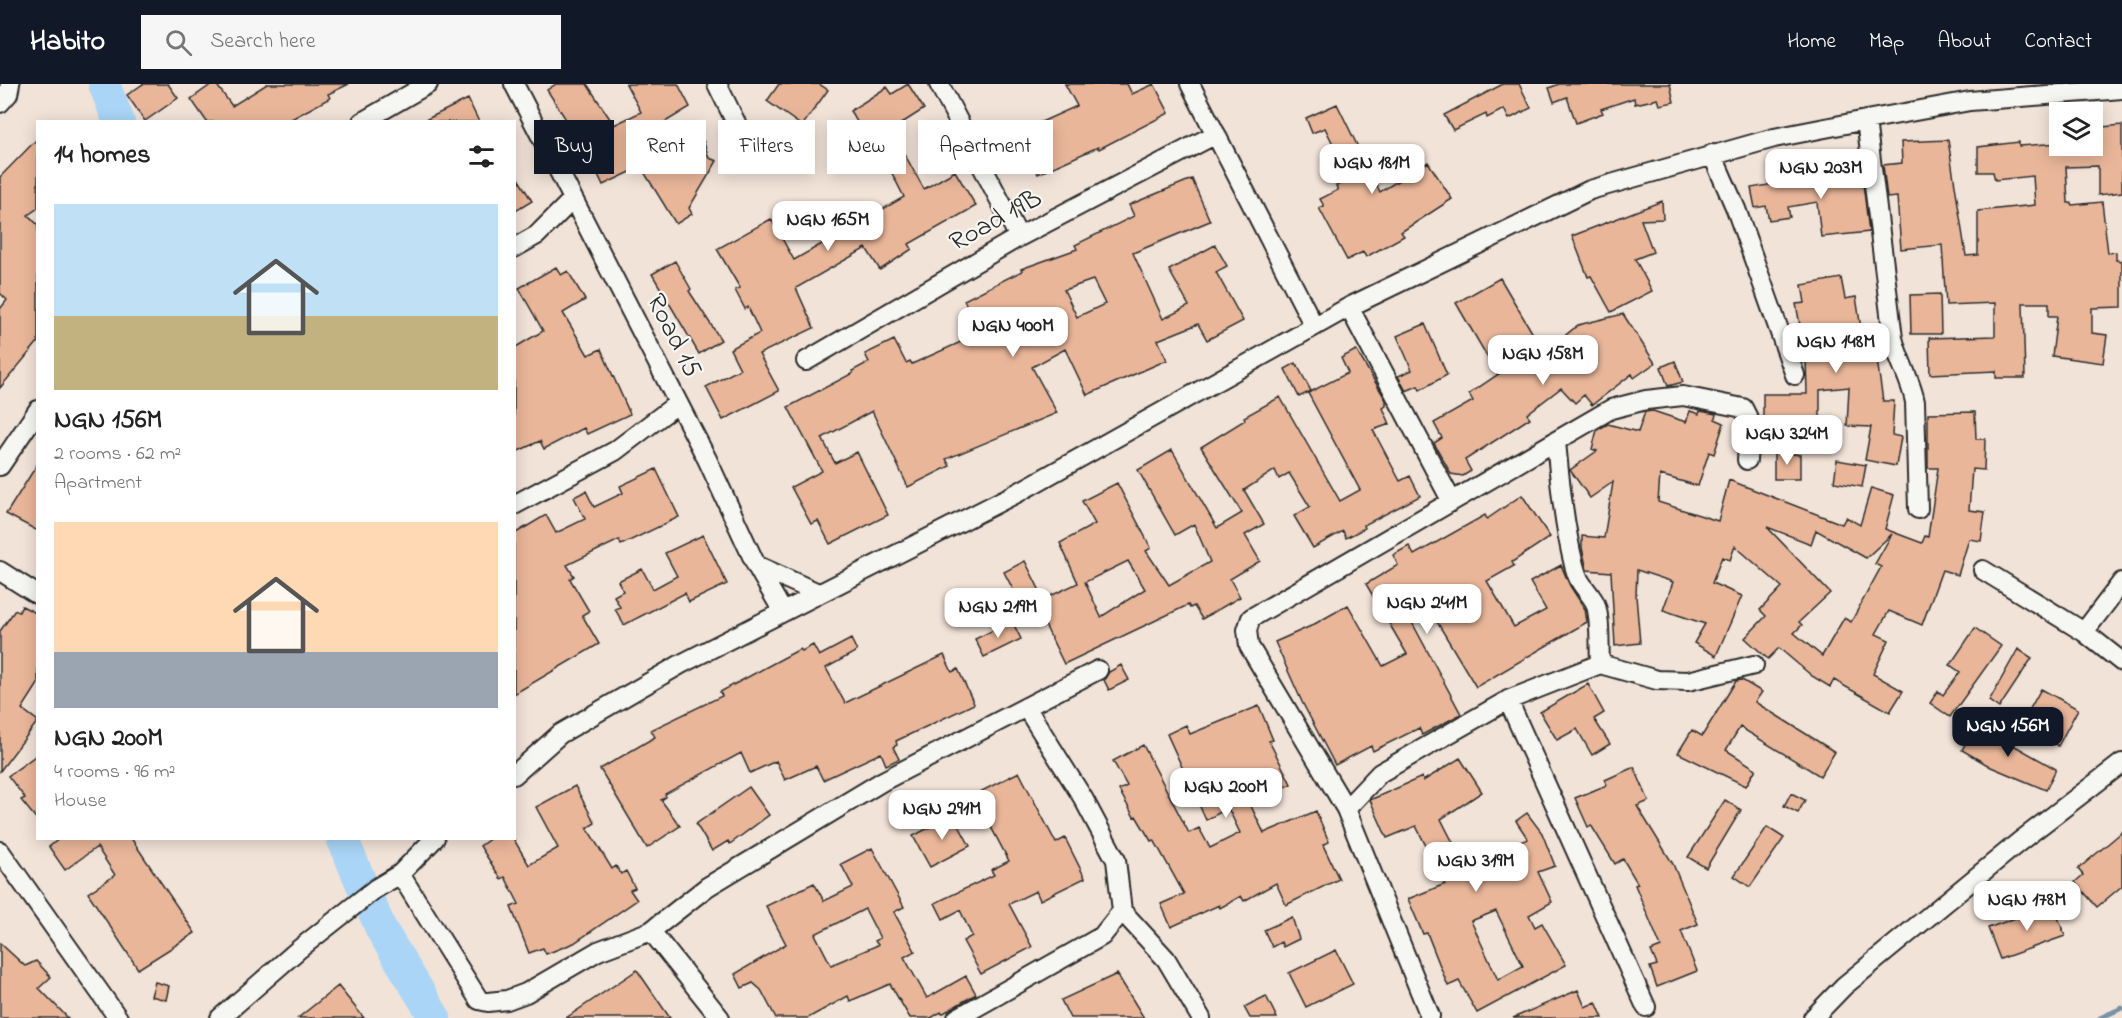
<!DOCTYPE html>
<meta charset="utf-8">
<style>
body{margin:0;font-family:"Indie Flower",sans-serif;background:#f6f6f6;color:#222;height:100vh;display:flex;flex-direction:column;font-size:22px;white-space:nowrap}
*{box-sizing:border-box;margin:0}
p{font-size:20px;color:#767676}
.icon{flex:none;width:33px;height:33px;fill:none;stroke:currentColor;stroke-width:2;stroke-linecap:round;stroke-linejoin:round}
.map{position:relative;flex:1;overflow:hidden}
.side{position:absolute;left:36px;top:36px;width:480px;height:720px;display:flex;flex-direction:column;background:#fff;border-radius:0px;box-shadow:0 3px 15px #0003}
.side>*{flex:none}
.top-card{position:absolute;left:534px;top:36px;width:570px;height:54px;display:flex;gap:12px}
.buttons{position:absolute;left:2049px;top:18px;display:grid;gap:12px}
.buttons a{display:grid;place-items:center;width:54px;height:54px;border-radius:0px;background:#fff;box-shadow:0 3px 15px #0003;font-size:30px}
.price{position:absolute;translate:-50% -51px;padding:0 14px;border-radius:12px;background:#fff;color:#222;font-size:20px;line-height:39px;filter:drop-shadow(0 2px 3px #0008)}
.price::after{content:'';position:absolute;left:50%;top:36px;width:18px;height:14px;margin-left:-9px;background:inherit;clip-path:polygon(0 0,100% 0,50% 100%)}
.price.on{background:#111827;color:#fff}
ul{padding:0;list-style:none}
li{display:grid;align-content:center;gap:12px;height:318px;padding:0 18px}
li span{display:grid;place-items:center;height:186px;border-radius:0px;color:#555}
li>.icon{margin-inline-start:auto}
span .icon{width:108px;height:108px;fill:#fffc;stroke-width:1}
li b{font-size:26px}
h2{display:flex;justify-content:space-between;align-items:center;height:72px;padding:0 18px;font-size:26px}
.tag{padding:0 21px;border-radius:0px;background:#fff;box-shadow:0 3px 15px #0003;font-size:21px;line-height:54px}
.tag.on{background:#111827;color:#fff}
header{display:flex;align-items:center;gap:36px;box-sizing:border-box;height:84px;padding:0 30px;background:#111827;color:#fff}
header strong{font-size:28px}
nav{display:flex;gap:33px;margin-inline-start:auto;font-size:21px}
.search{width:420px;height:54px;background:#f6f6f6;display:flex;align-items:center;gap:15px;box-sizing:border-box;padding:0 21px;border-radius:0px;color:#767676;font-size:22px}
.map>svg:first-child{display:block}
</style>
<header>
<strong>Habito</strong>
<div class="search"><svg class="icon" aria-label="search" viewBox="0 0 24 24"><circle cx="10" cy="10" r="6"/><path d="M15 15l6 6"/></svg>Search here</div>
<nav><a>Home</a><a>Map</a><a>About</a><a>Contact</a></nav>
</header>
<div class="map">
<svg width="2122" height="934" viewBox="0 0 2122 934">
<rect width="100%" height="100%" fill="#f2e3d8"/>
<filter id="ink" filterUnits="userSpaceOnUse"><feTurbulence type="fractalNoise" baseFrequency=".0167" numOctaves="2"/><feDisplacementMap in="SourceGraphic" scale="12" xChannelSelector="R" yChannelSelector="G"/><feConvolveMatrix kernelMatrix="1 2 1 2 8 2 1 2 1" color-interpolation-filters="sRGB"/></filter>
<g filter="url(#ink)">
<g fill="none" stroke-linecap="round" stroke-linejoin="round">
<!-- stream -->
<path stroke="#7791a5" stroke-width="5" d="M2100 934 2122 924"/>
<!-- river -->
<path stroke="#aad5f6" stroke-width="32" d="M104 0 119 38
M342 754 381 845 435 934"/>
</g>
<!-- building -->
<path fill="#e9b69a" stroke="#2b2b2b" stroke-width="1.5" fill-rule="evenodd" d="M143 0H168L178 14 145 37 127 11Z
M212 0H216L232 22 267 0H349L328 10 330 14 286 38H207L191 15Z
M556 0H587L614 41 641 28 626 0H678L690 23 642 52 658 85 673 76 690 48 703 56 709 74 717 77 689 124 692 130 676 140 641 83 603 101 577 46 574 48 547 6Z
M779 0H819L828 6 802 42 767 17Z
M908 0 924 25 891 46 924 105 955 87 976 122 909 160 912 165 880 186 866 164 796 204 814 244 759 270 779 307 723 336 706 303 740 285 730 265 760 249 748 223 745 225 735 206 740 204 717 165 771 135 794 176 904 113 875 56 871 59 850 27 887 3 892 10Z
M1065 0H1127L1132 10 1154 0 1169 29 1099 65 1098 63 1038 90 1019 48 1077 22Z
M1503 0H1519L1531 24 1509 35 1504 25 1487 34 1486 30 1453 46 1444 31Z
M1559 0H1670L1674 18 1660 21 1658 15 1635 20 1634 14 1601 25 1603 29 1576 39 1567 13 1554 18 1549 4Z
M468 15 479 38H421Z
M1337 20 1380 108 1428 78 1452 115 1401 148 1404 152 1366 173 1363 168 1347 176 1319 124 1324 122 1320 115 1338 106 1336 102 1342 99 1334 81 1342 78 1325 44 1312 49 1306 34Z
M2122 41V108L2098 111V82L2066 83 2068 119H2071L2072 121 2102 118 2108 169 2116 168V176L2122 177V223L2092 224V249L2107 251 2103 279 2052 272 2057 232H2049V219H2023L2025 294H1996V287L1930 290 1929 254 1995 252V219L1946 221 1942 161 1901 165 1897 113 1887 114 1883 81 1902 79 1901 58 1948 56 1966 172 1978 171V127L2035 121 2033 92 1995 96 1993 88H1978V63L2019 58V62L2060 59 2092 62V44Z
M38 54V124L28 131 38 141V258L0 304V225L7 216 0 209V93Z
M1861 83 1869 148 1821 153 1817 118 1788 123 1790 133 1769 136 1766 122 1755 124 1751 104 1815 93 1814 89Z
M514 88 532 117 514 128Z
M1192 95 1210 137 1133 169 1163 235 1189 222 1169 186 1215 161 1227 182 1216 188 1243 237 1207 256 1198 240 1158 256 1167 276 1087 311 1065 265 1032 283 1057 329 946 375 950 382 908 403 872 327 822 354 835 379 857 368 888 431 830 460 818 437 811 440 791 403 822 387 788 323 853 289 852 287 869 278 865 270 894 256 906 279 910 277 912 280 981 249 964 216 1022 187 1021 185 1077 165 1075 161 1134 132 1129 121ZM1093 196 1105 220 1077 233 1064 206Z
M1662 117 1663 135 1641 136 1653 168 1635 175 1652 207 1611 228 1591 192 1588 193 1572 152Z
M675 177 691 205 689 207 721 256 699 270 652 190Z
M556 183 561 191 568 187 585 216 563 229 588 271 601 265 630 330 587 350 584 344 544 365 540 357 514 369V264L543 247 519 204Z
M1500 194 1536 255 1488 274 1456 219Z
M1841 194 1845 215 1856 213 1863 257 1874 255 1883 317H1894L1892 351 1901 353 1896 382 1865 376 1871 343 1847 342 1849 303 1820 306V350H1763V310H1807L1806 273 1796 220 1805 219 1802 201Z
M1940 210 1941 250H1911L1910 211Z
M1623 230 1655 279 1634 294 1632 290 1592 321 1584 311 1575 319 1561 304 1527 330 1530 334 1465 376 1471 387 1463 392 1451 390 1434 359 1442 354 1434 339 1473 317 1469 310 1540 262 1544 269 1578 241Z
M1425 240 1447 291 1420 306 1418 302 1406 307 1398 292 1412 286 1397 252Z
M1356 266 1386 316V322L1383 324 1390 340 1373 346 1400 397 1410 392 1420 412 1364 441 1365 444 1346 454 1343 447 1313 464 1294 432 1310 423 1289 389 1279 395 1275 386 1244 406 1264 440 1245 451 1260 477 1230 495 1240 513 1202 535 1194 522 1190 524 1188 521 1064 580 1042 535 1031 540 1004 488 1025 477 1044 515 1078 499 1060 459 1095 440 1082 417 1117 399 1151 464 1146 467 1169 501 1210 478 1194 440 1175 451 1138 386 1172 366 1217 444 1242 429 1201 363 1245 336 1244 333 1280 313 1340 417 1360 406 1308 309 1348 289 1341 274ZM1128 477 1145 505 1101 533 1085 498Z
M1675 277 1683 298 1668 302 1661 283Z
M1296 279 1311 307 1299 313 1285 285Z
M1653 327 1686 338 1690 327 1699 330 1700 327 1716 330 1715 335 1724 339 1714 370 1709 368 1698 402 1660 391 1658 418 1718 437 1729 396 1842 440 1846 433 1860 441 1871 404 1894 411 1885 445 1922 459 1925 452 1928 453 1938 384H1928V329L1975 328 1976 355H1985L1984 386 1972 385 1969 426 1985 428 1981 457 1969 455 1958 491 1942 486 1922 541 1889 527 1876 550 1889 556 1873 590 1903 607 1890 628 1834 596 1830 603 1812 592 1779 564 1768 575 1745 554 1766 532 1760 526 1782 503 1735 462 1730 476 1722 473 1712 499 1742 512 1716 572 1694 559 1705 540 1663 526 1673 498 1637 486 1636 512 1640 559 1615 562 1611 488 1587 486 1582 464V452L1604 454 1613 398 1590 414 1570 386 1597 367 1592 365 1597 346 1608 340 1638 348 1645 328ZM1767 443 1811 460 1816 446 1866 474 1892 450 1875 480 1881 483 1851 538 1844 534 1822 572 1794 549 1802 541 1799 538 1830 509Z
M1774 367 1800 371V395H1774Z
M1837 376 1866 381 1862 403 1834 398Z
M38 379V447L6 430Z
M656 385 679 433 621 461 619 456 567 481 574 492 570 495 589 527 582 531 599 560 514 610V450L546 431 556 449 585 435 574 413 586 407 594 423 623 409 620 402Z
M1522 411 1550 453 1512 478 1514 482 1487 497 1514 543 1546 526 1530 498 1561 481 1570 502 1585 525 1587 538 1476 603 1424 516 1406 527 1461 630 1422 651 1419 644 1373 667 1371 662 1335 681 1302 618 1275 558 1311 542 1348 521 1383 582 1407 570 1366 500 1398 481 1393 471 1409 462 1414 471 1485 431 1487 435Z
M703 451 727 500 689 518 685 509 624 541 615 525 620 523 614 512 623 507 618 497 642 485 653 505 677 492 665 469Z
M22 522 38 530V600L22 625 38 637 0 687V547L15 526 19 528Z
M1012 537 1021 555 984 573 975 555Z
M1975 544 2001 562 1950 633 1930 619 1938 607 1943 611 1960 588 1950 581Z
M851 555 857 567 826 584 845 619 944 571 952 588 958 585 974 620 896 657 897 661 893 663 899 675 886 681 881 669 823 696 816 682 785 696 776 677 750 689 741 669 665 710 666 713 661 716 680 742 647 764 600 685 655 653 651 646 722 612 720 608 800 565 802 567 813 561 819 572Z
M2018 565 2032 574 1999 624 1989 617Z
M1121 581 1129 596 1109 606 1104 596 1109 588Z
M1742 596 1762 608 1755 618 1835 668 1820 692 1740 643 1726 666 1756 685 1746 702 1678 669 1692 646 1702 652 1736 597Z
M1588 600 1604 629 1594 635 1610 660 1592 671 1577 645 1557 656 1540 628Z
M2041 605 2078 625 2058 662 2022 639Z
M1259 622 1273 656 1269 657 1291 700 1250 720 1264 749 1316 727 1329 758 1323 761 1339 795 1286 821 1276 799 1244 817 1241 812 1220 824 1219 821 1171 843 1161 820 1184 810 1154 756 1151 757 1136 732 1134 733 1119 706 1127 702 1113 677 1143 661 1189 749 1199 744 1210 764 1240 749 1228 724 1206 736 1167 650 1186 641 1190 650Z
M1976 640 2056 685 2046 706 1991 683 1962 666Z
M38 670V737L21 716 25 714 8 692Z
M1460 674 1482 708 1441 735 1464 780 1528 755 1516 737 1527 729 1542 749 1555 782 1538 788 1552 818 1529 831 1535 843 1542 839 1566 881 1477 929 1459 897 1448 902 1427 849 1423 850 1408 815 1445 800 1416 742 1387 754 1370 716 1422 693 1423 697ZM1496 827 1523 882 1498 896 1471 837Z
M1634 683 1649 717 1637 722 1673 780 1698 840 1681 847 1697 887 1657 903 1650 883 1657 881 1651 867 1661 863 1635 801 1638 800 1623 775 1615 780 1591 741 1588 743 1575 714 1607 701 1605 696Z
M1019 688 1056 759 1065 754 1085 794 1040 816 1036 807 1009 820 1032 863 981 890 963 857 972 852 960 826 943 835 935 819 994 791 991 786 1009 777 974 711Z
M575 702 595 739 587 744 612 785 616 782 621 790 626 787 635 804 630 806 637 816 574 859 546 870 543 864 529 869 511 823 519 820 505 793 501 795 480 762 491 754H513L529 781 558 764 536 723Z
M749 703 769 731 730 760 728 757 712 767 696 740Z
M1791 709 1805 716 1798 729 1784 722Z
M1725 716 1741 726 1706 784 1688 773Z
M953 731 970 762 930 783 913 752Z
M1767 743 1784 754 1750 803 1734 792Z
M2122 748V802L2097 823 2075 798 2083 791 2078 785Z
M60 754H131L195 849 138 885 88 809 115 791 97 763 65 786 49 763Z
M872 764 904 823 894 828 915 867 904 873 927 914 966 892 976 910 942 930 941 928 931 934H910L890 900 850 917 848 912 808 934H776L761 906 753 899 742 904 735 890 786 860 766 822 814 799 824 817 853 803 841 780ZM865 825 880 854 875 857 878 861 831 881 815 850Z
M2053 820 2065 852 2000 875 1988 844Z
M1292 833 1299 855 1283 863 1281 858 1272 863 1264 846Z
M0 859 25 882 36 877 51 893 39 904 68 934H0Z
M1336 866 1353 900 1306 923 1289 889Z
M637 886 670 934H566Z
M1117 890 1144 934H1070L1061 916Z
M155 898 169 902 166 916 151 912Z
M338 902 364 934H298Z
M1578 906 1585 923 1596 918 1603 934H1513Z
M1266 912 1277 934H1250L1244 923Z"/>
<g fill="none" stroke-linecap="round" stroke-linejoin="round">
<!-- minor casing -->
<g stroke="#2b2b2b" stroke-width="22">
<path id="minor" d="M514 0 707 375 756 481 783 528
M717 0 741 49
M939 0 1019 153
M1190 0 1314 242
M0 19 8 10 10 0
M1866 36 1893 254C1898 276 1911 296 1915 318L1918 425
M362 38 428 0
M1712 70 1736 125 1795 291
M514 164 537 151 573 115
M1349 223 1451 416
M806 277 1019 153 1216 50
M1556 358C1560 399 1564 441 1574 481 1579 501 1584 501 1594 517 1601 529 1599 565 1600 580
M0 382 38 326
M514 421 615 367 677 320
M756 481 818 509
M1983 486 2084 548 2122 578
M0 487 38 511
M2084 548 2122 498
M1508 616 1646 923
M1026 623 1083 714 1116 776 1122 827 1166 875 1201 934
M514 691 560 650 681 580 1019 408 1349 223 1590 106 1774 54 1866 36 1970 17 2122 5
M1346 725 1380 689 1508 616 1600 580 1657 596 1688 597 1754 581
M0 767 118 934
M400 790 479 916 488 918 507 916 526 909 598 867 651 847 707 803 883 697 1098 586
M651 847 720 934
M1430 932 1346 725 1249 562 1247 546 1251 534 1611 325 1646 316 1683 312 1743 324 1750 338 1747 376
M220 934 298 866 375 805 400 790 435 754
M957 934 1102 852 1122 827
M1813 934 1844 902 2019 758 2122 679"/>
</g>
<!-- minor -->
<use href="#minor" stroke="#f6f6f2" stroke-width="18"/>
</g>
</g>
<g text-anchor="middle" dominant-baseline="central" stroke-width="4.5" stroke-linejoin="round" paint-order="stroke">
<!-- street labels -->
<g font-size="27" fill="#2b2b2b" stroke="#f6f6f2">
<text transform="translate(996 137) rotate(-29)">Road 19B</text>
<text transform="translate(673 252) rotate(63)">Road 15</text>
</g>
</g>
</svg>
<div class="buttons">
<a><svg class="icon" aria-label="layers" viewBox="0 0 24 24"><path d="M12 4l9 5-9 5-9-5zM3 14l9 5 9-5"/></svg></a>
</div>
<b class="price" style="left:1372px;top:111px">NGN 181M</b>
<b class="price" style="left:1821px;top:116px">NGN 203M</b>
<b class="price" style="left:828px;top:168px">NGN 165M</b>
<b class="price" style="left:1013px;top:274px">NGN 400M</b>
<b class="price" style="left:1836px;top:290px">NGN 148M</b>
<b class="price" style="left:1543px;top:302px">NGN 158M</b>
<b class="price" style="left:1787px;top:382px">NGN 324M</b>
<b class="price" style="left:1427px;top:551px">NGN 241M</b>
<b class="price" style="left:998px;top:555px">NGN 219M</b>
<b class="price on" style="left:2008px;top:674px">NGN 156M</b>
<b class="price" style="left:1226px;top:735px">NGN 200M</b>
<b class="price" style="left:942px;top:757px">NGN 291M</b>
<b class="price" style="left:1476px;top:809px">NGN 319M</b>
<b class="price" style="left:2027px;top:848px">NGN 178M</b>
<div class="top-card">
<a class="tag on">Buy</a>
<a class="tag">Rent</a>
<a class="tag">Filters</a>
<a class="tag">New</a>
<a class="tag">Apartment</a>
</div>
<section class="side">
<h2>14 homes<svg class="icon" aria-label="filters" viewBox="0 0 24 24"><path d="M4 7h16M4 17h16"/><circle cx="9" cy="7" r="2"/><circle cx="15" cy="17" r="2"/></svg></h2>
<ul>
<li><span style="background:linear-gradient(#bfe0f5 60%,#c2b280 0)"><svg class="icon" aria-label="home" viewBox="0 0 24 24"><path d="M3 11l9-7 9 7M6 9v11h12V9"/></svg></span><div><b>NGN 156M</b><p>2 rooms · 62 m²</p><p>Apartment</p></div></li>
<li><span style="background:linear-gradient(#ffd9b3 70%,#9aa5b1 0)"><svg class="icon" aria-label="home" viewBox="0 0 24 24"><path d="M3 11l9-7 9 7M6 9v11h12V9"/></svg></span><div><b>NGN 200M</b><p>4 rooms · 96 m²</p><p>House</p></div></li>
</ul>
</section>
</div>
